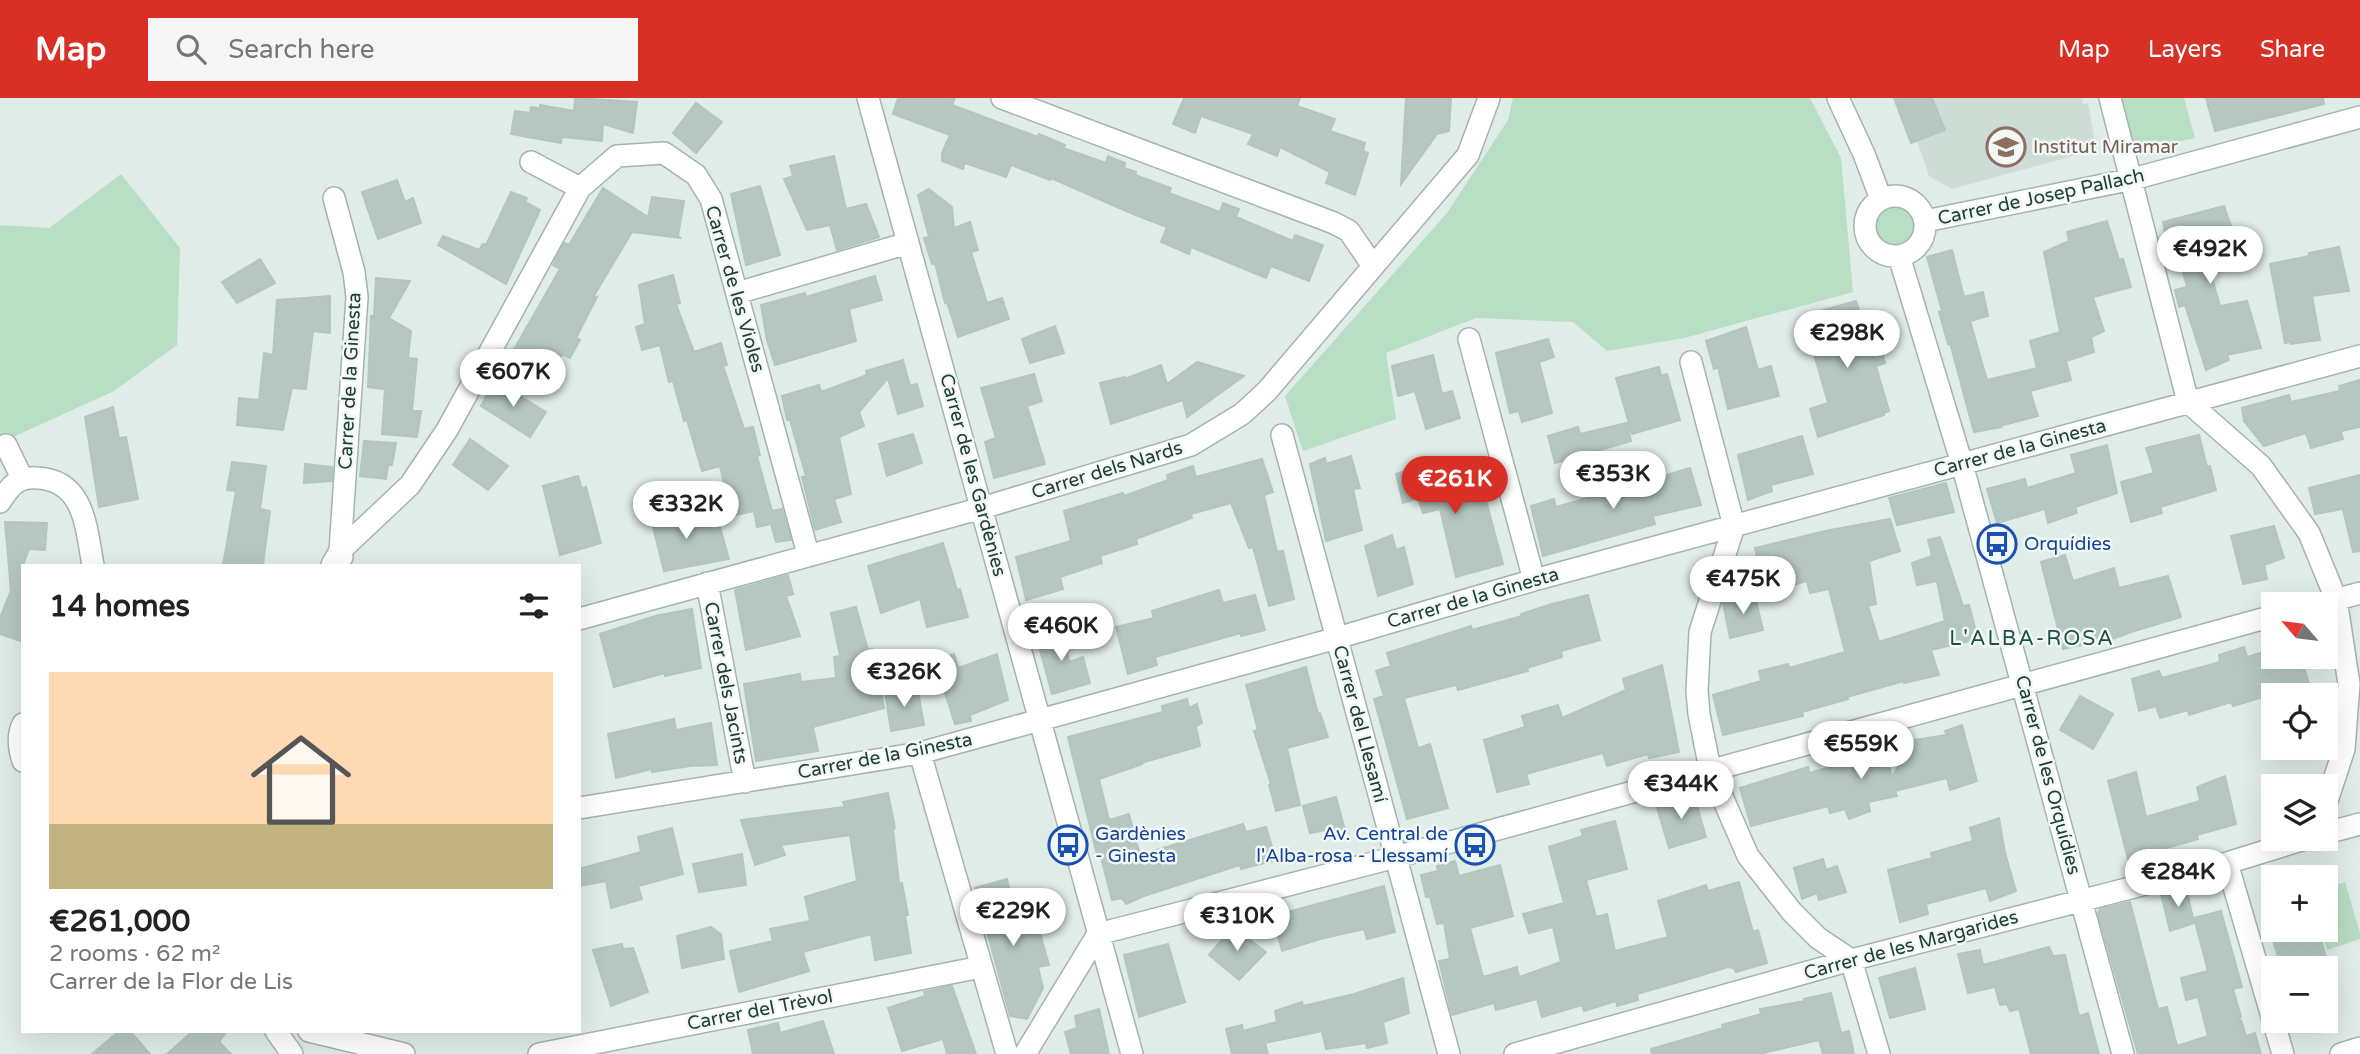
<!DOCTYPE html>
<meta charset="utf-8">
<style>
body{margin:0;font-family:"Varela Round",sans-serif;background:#f6f6f6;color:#222;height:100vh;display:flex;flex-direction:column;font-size:26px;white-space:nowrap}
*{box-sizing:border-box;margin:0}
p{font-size:23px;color:#767676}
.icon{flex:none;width:38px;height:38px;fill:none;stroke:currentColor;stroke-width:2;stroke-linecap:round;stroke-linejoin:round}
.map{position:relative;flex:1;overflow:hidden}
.drawer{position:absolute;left:21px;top:466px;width:560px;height:469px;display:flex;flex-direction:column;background:#fff;border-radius:0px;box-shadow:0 7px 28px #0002}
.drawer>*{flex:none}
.needle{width:46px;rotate:298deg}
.buttons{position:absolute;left:2261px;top:494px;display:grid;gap:14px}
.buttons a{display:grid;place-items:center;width:77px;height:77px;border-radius:0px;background:#fff;box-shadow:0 7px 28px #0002;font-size:35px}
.price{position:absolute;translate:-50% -60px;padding:0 16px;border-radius:24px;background:#fff;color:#222;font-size:23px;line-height:46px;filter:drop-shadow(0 2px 4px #0008)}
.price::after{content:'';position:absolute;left:50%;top:42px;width:21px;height:16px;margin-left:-10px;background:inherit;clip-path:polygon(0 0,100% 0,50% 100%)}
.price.selected{background:#d93025;color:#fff}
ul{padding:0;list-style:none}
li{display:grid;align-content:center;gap:14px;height:371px;padding:0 28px}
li+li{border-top:2px solid #e0e0e0}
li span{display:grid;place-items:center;height:217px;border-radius:0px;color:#555}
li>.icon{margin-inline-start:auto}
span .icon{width:126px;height:126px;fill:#fffc;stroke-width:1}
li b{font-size:30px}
h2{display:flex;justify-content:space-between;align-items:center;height:84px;padding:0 28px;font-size:30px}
header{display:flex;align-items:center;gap:42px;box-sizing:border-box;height:98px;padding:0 35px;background:#d93025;color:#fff}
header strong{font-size:33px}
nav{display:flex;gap:38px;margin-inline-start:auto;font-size:24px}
.search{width:490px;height:63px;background:#f6f6f6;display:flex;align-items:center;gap:18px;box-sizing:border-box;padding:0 24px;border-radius:0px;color:#767676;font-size:26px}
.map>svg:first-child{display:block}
</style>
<header>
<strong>Map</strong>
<div class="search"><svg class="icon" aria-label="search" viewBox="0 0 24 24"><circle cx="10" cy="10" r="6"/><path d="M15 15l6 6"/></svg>Search here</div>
<nav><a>Map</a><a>Layers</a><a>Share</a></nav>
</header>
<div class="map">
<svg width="2360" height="956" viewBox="0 0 2360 956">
<rect width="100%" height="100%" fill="#e0ece7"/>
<!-- built -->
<path fill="#cedcd6" d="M1894 0H2082L2083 6 2088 5 2095 45 2091 53 1952 91 1929 78 1917 43 1911 45Z"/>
<!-- green -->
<path fill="#b8dec4" d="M1513 0H1810L1841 60 1853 194 1684 240 1607 253 1573 224 1476 220 1386 255 1396 321 1303 353 1285 298 1447 115 1508 22Z
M2117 0H2184L2195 40 2131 54Z
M121 76 180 150 177 247 114 293 0 345V127L49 130Z
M1875 126a20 20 0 1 1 40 0a20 20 0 1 1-40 0Z
M2345 784 2360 835V841L2327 852 2321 831H2326V790Z"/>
<!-- building -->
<path fill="#b5c7c0" stroke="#b2c6bf" stroke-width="2" d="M575 0 637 4 633 35 603 26 602 43 562 39 561 45 511 36 515 13 530 15 531 9 540 10V7L574 13Z
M898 0H955L952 7 1038 39 1039 36 1065 47 1063 50 1106 65 1108 58 1125 65 1124 70 1136 74 1135 77 1171 90 1169 95 1220 114 1223 105 1239 111 1236 119 1293 143 1295 137 1323 147 1309 183 1271 168 1266 180 1191 149 1189 156 1161 144 1167 129 1133 116 1051 80 1050 82 1011 67 1006 79 965 65 963 71 942 63V55L950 37 893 16Z
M1184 0H1300L1297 8 1335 21 1330 33 1365 45 1363 53 1368 55 1355 97 1326 85 1330 74 1280 49 1277 58 1248 46 1253 36 1201 18 1195 35 1173 26Z
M1406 0H1451L1449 33 1437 36 1401 86Z
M1894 0H1932L1945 32 1911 45Z
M2206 0H2323L2324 6 2215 33Z
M696 5 722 24 696 55 673 35Z
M834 58 846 111 866 106 879 139 837 152 830 127 807 132 784 81 793 78 790 68Z
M397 82 405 104 413 100 421 125 378 141 362 94Z
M760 88 780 157 746 167 731 96Z
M603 90 648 119 652 99 684 103 678 138 681 140 632 134 592 201 597 199 576 240 580 242 570 260 562 256 550 277 512 255 560 171 553 167 561 151 565 145 569 147Z
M929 91 952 109 954 130 970 124 978 152 971 154 987 205 1002 200 1009 221 958 239 947 204 945 205 935 165 932 166 924 140 929 139 918 97Z
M511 94 527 100 525 104 540 112 506 186 438 147 443 138 479 152 483 146 486 147Z
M2224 108 2231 128 2225 129 2237 169 2211 176 2220 208 2247 203 2261 250 2227 257 2229 262 2206 272 2185 207 2179 209 2175 192 2187 189 2174 141 2167 143 2163 124Z
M2107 123 2119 162 2123 161 2131 189 2093 199 2104 233 2091 239 2094 254 2066 263 2071 282 2030 293 2038 318 2000 328 2001 329 1974 334 1950 245 1948 246 1939 214 1942 213 1927 159 1952 152 1964 199 1983 194 1988 218 1970 223 1987 282 2037 270 2030 243 2060 234 2044 154 2069 143 2067 134Z
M2339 149 2349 193 2312 198 2320 242 2291 246 2290 244 2285 245 2270 166 2309 158V155Z
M260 161 275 185 237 205 222 184Z
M673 177 680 205 676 206 694 254 721 245 727 267 723 268 744 331 753 329 760 357 757 358 772 413 782 411 791 442 776 444 771 426 757 429 754 413 731 418 720 368 702 373 687 322 684 323 673 283 669 284 660 247 642 252 636 229 645 226 639 187Z
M875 178 882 202 849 211 856 243 775 267 767 242 761 207 805 195 806 199Z
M376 180 410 183 389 220 411 233 408 260 417 261 412 313H421L417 339 382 336 385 291 368 289 371 218H374Z
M330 198V235L313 233 306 291 292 290 283 332 237 327 239 300 259 302 264 255 273 257 277 202Z
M1856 203 1869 241 1878 238 1885 265 1876 268 1889 313 1884 315V317L1818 339 1810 311 1828 305 1814 256 1820 255 1810 216Z
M1055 228 1064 255 1030 265 1022 241Z
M1746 229 1758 272 1771 268 1779 298 1728 311 1718 269 1714 271 1706 243Z
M1548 241 1554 259 1539 264 1552 315 1522 324 1519 313 1510 315 1496 255Z
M1433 257 1442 296 1452 293 1460 320 1426 331 1415 293 1398 298 1392 268Z
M903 262 910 288 917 286 923 308 898 316 888 280 859 314 864 328 839 339 851 396 834 401 841 424 815 432 802 379 806 378 790 322H787L782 298 819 287 821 294 867 277 866 273Z
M1197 264 1244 278 1187 319 1183 302 1111 326 1100 285 1125 279V281L1161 267 1167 286Z
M1659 269 1661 278 1667 276 1680 322 1632 336 1616 280Z
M1034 276 1042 303 1027 308 1045 366 994 380 985 344 996 340 981 290Z
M2360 282V329L2341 333 2343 341 2311 350 2306 335 2264 348 2244 323 2242 310 2289 297 2291 304 2340 293 2339 288Z
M495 283 546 314 530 339 481 308Z
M113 309 119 340 126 339 138 401 99 409 85 319Z
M1627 325 1631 343 1555 365 1548 338 1578 329 1580 336Z
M913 336 922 365 887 378 879 346Z
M2199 337 2207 369 2210 368 2216 392 2160 409 2162 415 2131 424 2121 384 2154 375 2146 350Z
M1802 338 1813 376 1771 387 1772 393 1748 402 1738 357Z
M470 341 508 368 488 392 453 367Z
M364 343 396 345 392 367H388L386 381 360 378Z
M2107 347 2117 395 2075 409 2077 415 2048 425 2045 411 1997 425 1987 391 2025 381 2027 390 2076 375 2071 357Z
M1351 358 1360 390 1353 391 1362 432 1326 443 1310 366 1325 360 1326 366Z
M1447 360 1456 397 1483 391 1503 466 1456 479 1440 411 1423 415 1418 400 1403 405 1396 376Z
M1262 361 1273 394 1264 397 1277 454 1283 453 1294 501 1269 508 1253 449 1249 450 1231 405 1191 416 1192 420 1136 441 1137 446 1100 458 1102 465 1060 479 1063 491 1026 502 1016 459 1071 443 1064 413 1123 395 1124 398 1168 382 1167 377 1193 368 1196 379Z
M232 364 266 368 260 411 270 413 263 467H223L236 393 227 392Z
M305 366 332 369V383L304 385Z
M1690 370 1701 407 1653 418 1655 426 1543 458 1531 408 1554 401 1556 409 1612 393 1610 385 1641 378 1643 384Z
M2360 377V453L2353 454 2343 411 2315 416 2309 390Z
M578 378 582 391 586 389 601 445 560 457 543 388Z
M1946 385 1954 414 1897 427 1889 400Z
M675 405 682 433 719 426 729 461 664 473 649 413Z
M1890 421 1900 453 1869 463 1876 506 1868 508 1879 544 1945 523 1937 483 1917 487 1912 465 1932 458 1928 442 1940 439 1963 508 1969 507 1978 541 1931 552 1939 577 1904 585V583L1847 599 1848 601 1802 614 1803 618 1723 637 1713 597 1761 583 1759 573 1788 566 1789 570 1845 554 1829 491 1810 495 1807 483 1765 495 1755 450 1825 433Z
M5 424 47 425 45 452 29 451 23 467V544L0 536V520L11 493Z
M2274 428 2284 460 2264 467 2267 481 2243 486 2231 438Z
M1392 437 1396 452 1404 449 1413 486 1378 498 1365 448Z
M943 445 957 492 960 491 968 519 927 529 920 501 881 515 868 468Z
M2065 457 2073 483 2114 470 2119 490 2168 478 2181 519 2131 534 2100 546 2099 543 2063 551 2041 464Z
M788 477 793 496 786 498 800 538 746 552 735 492Z
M1219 492 1223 505 1255 497 1265 532 1241 538V535L1155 559 1157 567 1128 576 1116 529 1154 520 1152 513Z
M1754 494 1763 532 1730 540 1723 505Z
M1588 497 1600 542 1561 553 1562 559 1527 570 1528 573 1458 592 1456 587 1404 600 1418 650 1430 646 1448 710 1407 721 1374 601 1384 598 1376 573 1391 568 1387 555 1471 528 1472 532 1522 518 1521 516 1552 506Z
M856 509 868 552 872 551 884 610 813 629 818 653 756 663 744 586 800 576 801 584 836 580 834 559 840 558 831 515Z
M692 511 701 570 665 578V575L614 589 600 536 655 518Z
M1063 529 1069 564 1083 559 1090 585 1052 596 1036 537Z
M2244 549 2247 559 2273 551V558H2301L2312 597H2270L2233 608 2231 604 2189 617 2188 612 2160 620 2156 608 2139 613 2132 581 2159 573 2162 580 2220 564 2219 557Z
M954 556 958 570 997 556 1008 602 970 617 971 623 955 626 935 563Z
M1662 567 1679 654 1649 660 1648 656 1607 668 1603 655 1526 676 1529 686 1497 694 1484 642 1525 629 1522 618 1558 607 1562 620 1626 592 1623 581Z
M1306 569 1318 616 1320 615 1328 639 1287 650 1300 707 1276 713 1269 687 1271 686 1254 633 1258 632 1246 587Z
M917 588 924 627 891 633 885 594Z
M2080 598 2113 616 2093 651 2060 632Z
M1187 601 1189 610 1197 606 1202 625 1196 628 1200 648 1141 665 1142 666 1099 681 1109 722 1129 716 1140 757 1243 726 1246 734 1266 729 1276 762 1241 771 1240 767 1144 798 1126 806 1122 800 1112 802 1100 756 1097 757 1068 639 1163 614 1162 608Z
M674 621 676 632 711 625 717 667 690 668 652 674V671L616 680 608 636Z
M1962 627 1977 683 1950 692 1947 680 1895 693 1897 698 1868 704 1870 713 1849 721 1845 711 1830 715 1828 708 1751 728 1740 690 1808 669 1809 675 1885 654 1892 679 1914 642 1947 637 1945 633Z
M2136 674 2146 719 2200 703 2197 689 2225 678 2236 726 2197 737 2198 741 2128 761 2108 683Z
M888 695 895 730 893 731 899 785H902L908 817H905L911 855 875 862 871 836 803 854 809 873 739 894 730 853 773 843 770 831 810 823 805 799 857 783 850 737 781 747 785 757 755 767 741 722 845 709 843 704Z
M1694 697 1706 739 1669 750 1656 706Z
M1336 699 1345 732 1327 739 1326 732 1310 735 1303 708Z
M1999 720 2005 755 2016 793 1990 803 1986 790 1926 806 1928 816 1900 824 1888 772 1932 760 1931 755 1973 743 1970 730Z
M1615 723 1627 771 1586 782 1596 819 1607 816 1615 853 1668 839 1658 803 1706 787 1708 793 1739 784 1753 834 1758 832 1767 865 1736 874 1733 870 1728 869 1689 881 1637 896 1638 902 1617 908 1616 903 1584 913 1582 907 1542 919 1537 901 1496 912 1494 905 1452 917 1439 863 1450 861 1444 825 1437 826 1430 799H1426L1421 777 1438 773 1437 768 1455 763 1459 778 1500 767 1513 818 1470 830 1483 879 1517 869 1519 879 1561 864 1553 829 1529 835 1523 816 1564 805 1549 749 1583 738 1581 732Z
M672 730 683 776 638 788 642 801 611 810 606 783 579 788V771L641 754 638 739Z
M742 756 746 787 699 794 693 766Z
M1823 761 1826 772 1837 768 1846 794 1819 802 1817 795 1802 801 1794 770Z
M1007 781 1016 820 1035 817 1049 867 1038 869 1043 890 1027 921 1010 918 975 790Z
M1384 788 1395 834 1367 841 1364 831 1320 841 1282 853 1273 818Z
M2186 789 2194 825 2170 833 2161 796Z
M2130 804 2158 911 2167 909 2177 948 2208 938 2198 899 2186 902 2181 880 2208 873 2194 820 2221 813 2242 889 2233 891 2241 919 2235 922H2241L2246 938 2255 935 2261 956H2138L2098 816 2100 811Z
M711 829 721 836 724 861 682 870 677 838Z
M1233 829 1266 854 1239 882 1209 857Z
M2270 831H2318L2329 870H2281Z
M622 846 623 851 633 850 648 894 611 908 593 852Z
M1168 846 1185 904 1139 919 1124 857Z
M2049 849 2053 858 2065 857 2079 918 2088 915 2099 956H2031L2019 911 2010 913 2007 906 2000 907 1995 889 1968 895 1958 856 1980 852 1983 867Z
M1915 870 1925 911 1890 920 1879 880Z
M1403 880 1409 915 1383 924 1387 945 1367 950 1366 945 1326 951 1322 933 1265 945 1268 956H1232L1226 931 1242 927 1243 933 1277 924 1275 913 1302 904 1303 908 1354 896Z
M952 888 976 956H947L943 941 902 953 888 910 925 898 924 894Z
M1831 895 1841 935 1849 933 1854 956H1823L1819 942 1759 956H1652L1651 951 1723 930 1722 927 1761 916 1760 911 1805 903 1804 901Z
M1099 911 1109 956H1071L1065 934 1077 930 1075 918Z
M823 923 834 956H753L748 932 778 925 780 935Z
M119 933H130L150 956H92Z
M193 933H227L219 944 231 956H167Z"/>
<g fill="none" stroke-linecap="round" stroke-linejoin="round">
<!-- street casing -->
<g stroke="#a3b4af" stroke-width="24">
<path id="street" d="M868 0 1132 956
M1002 0 1334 125 1349 133 1373 168
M1838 0 1864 56 1881 101
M2110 0 2188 304 2261 368 2309 435 2336 501 2349 586 2344 651 2326 706
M531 64 580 90
M1865 128a30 30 0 1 1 60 0a30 30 0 1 1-60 0Z
M334 100 354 174 357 199 340 453 342 459
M1925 123 2133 81 2360 19
M1899 158 1962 366 2123 956
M737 195 908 145
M1469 241 1534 482
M1691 264 1734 428 1700 534 1697 593 1699 616 1710 671 1748 758 1792 814 1818 840 1851 862 1879 956
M1282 337 1449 956
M6 347 22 380
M0 404C10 388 18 378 38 380 85 383 86 430 93 467
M332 467 340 453 410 387 447 332 580 90 617 58 664 55 696 77 711 101 808 456
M707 485 745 684
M2320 506 2360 495
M579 521 982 410 1191 347 1242 316 1267 293 1468 57 1489 0
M23 626C17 638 19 651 23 663
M920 655 1007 956
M579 710 920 655 1337 540 1534 482 2360 258
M2326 735 2360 726
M2227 765 2283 956
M1098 836 1396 759 2273 518
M276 933 292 956
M309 933 404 956
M539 956 981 869
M1025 956 1098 836
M1515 956 1851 862 2227 765 2308 740
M2341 956 2360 950"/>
</g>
<!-- street -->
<use href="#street" stroke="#fff" stroke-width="21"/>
</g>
<!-- icons -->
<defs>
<g id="school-ring" transform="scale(2.0125)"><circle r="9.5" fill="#f1f8f5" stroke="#8d6e63" stroke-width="1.5"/><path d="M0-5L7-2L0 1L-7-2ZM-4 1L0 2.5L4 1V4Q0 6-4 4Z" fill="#8d6e63"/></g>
<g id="bus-ring" transform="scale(2.0125)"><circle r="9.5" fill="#f1f8f5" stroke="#1a4fb4" stroke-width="1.5"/><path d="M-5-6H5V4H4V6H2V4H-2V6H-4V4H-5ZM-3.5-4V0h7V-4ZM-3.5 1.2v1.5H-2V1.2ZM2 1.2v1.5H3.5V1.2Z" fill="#1a4fb4"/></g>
</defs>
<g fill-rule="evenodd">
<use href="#school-ring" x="2006" y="49"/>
<use href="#bus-ring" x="1997" y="446"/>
<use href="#bus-ring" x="1068" y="747"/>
<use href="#bus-ring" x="1475" y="747"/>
</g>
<g text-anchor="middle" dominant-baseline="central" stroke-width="5" stroke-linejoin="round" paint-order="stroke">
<!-- education labels -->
<g font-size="19" fill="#785e54" stroke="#f1f8f5" text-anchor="start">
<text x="2033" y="49">Institut Miramar</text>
</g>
<!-- street labels -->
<g font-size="19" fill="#203d37" stroke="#f1f8f5">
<text transform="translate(2041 99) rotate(-12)">Carrer de Josep Pallach</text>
<text transform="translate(735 191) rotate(74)">Carrer de les Violes</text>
<text transform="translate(350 283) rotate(-87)">Carrer de la Ginesta</text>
<text transform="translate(2020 350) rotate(-15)">Carrer de la Ginesta</text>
<text transform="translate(1107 372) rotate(-17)">Carrer dels Nards</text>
<text transform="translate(973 377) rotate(75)">Carrer de les Gardènies</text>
<text transform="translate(1473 500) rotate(-16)">Carrer de la Ginesta</text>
<text transform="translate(726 585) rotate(79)">Carrer dels Jacints</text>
<text transform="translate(1360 626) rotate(75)">Carrer del Llesamí</text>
<text transform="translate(885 658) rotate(-11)">Carrer de la Ginesta</text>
<text transform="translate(2048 677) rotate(75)">Carrer de les Orquídies</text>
<text transform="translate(1911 847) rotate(-15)">Carrer de les Margarides</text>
<text transform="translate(760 912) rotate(-11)">Carrer del Trèvol</text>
</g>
<!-- transit labels -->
<g font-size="19" fill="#164399" stroke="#f1f8f5" text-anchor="start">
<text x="2024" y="446">Orquídies</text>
<text x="1095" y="736">Gardènies<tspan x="1095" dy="22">- Ginesta</tspan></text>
<text x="1448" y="736" text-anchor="end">Av. Central de<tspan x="1448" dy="22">l'Alba-rosa - Llessamí</tspan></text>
</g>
<!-- neighbourhood labels -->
<g font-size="21" letter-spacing="2" fill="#1b5046" stroke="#f1f8f5">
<text x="2032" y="540">L'ALBA-ROSA</text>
</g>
</g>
</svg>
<div class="buttons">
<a><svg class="needle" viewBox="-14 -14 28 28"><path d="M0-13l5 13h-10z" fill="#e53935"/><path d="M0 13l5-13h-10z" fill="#767676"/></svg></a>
<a><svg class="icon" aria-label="locate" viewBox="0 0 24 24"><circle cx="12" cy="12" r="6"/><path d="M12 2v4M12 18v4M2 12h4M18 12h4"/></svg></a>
<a><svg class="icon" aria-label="layers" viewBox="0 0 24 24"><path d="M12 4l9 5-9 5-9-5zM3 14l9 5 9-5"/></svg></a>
<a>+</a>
<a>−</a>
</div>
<b class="price" style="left:2210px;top:188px">€492K</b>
<b class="price" style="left:1847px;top:272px">€298K</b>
<b class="price" style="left:513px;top:311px">€607K</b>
<b class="price" style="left:1613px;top:413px">€353K</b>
<b class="price selected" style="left:1455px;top:418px">€261K</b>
<b class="price" style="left:686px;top:443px">€332K</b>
<b class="price" style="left:1743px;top:518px">€475K</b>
<b class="price" style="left:1061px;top:565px">€460K</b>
<b class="price" style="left:904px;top:611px">€326K</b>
<b class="price" style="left:1861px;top:683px">€559K</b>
<b class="price" style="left:1681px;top:723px">€344K</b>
<b class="price" style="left:2178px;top:811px">€284K</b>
<b class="price" style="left:1013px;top:850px">€229K</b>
<b class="price" style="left:1237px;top:855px">€310K</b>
<section class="drawer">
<h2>14 homes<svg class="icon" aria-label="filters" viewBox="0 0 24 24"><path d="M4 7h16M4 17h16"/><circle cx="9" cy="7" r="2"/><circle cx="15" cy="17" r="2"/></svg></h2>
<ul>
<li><span style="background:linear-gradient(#ffd9b3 70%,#c2b280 0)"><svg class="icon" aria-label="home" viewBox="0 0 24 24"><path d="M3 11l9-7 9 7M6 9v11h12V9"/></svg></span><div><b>€261,000</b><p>2 rooms · 62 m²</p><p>Carrer de la Flor de Lis</p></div></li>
</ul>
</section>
</div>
